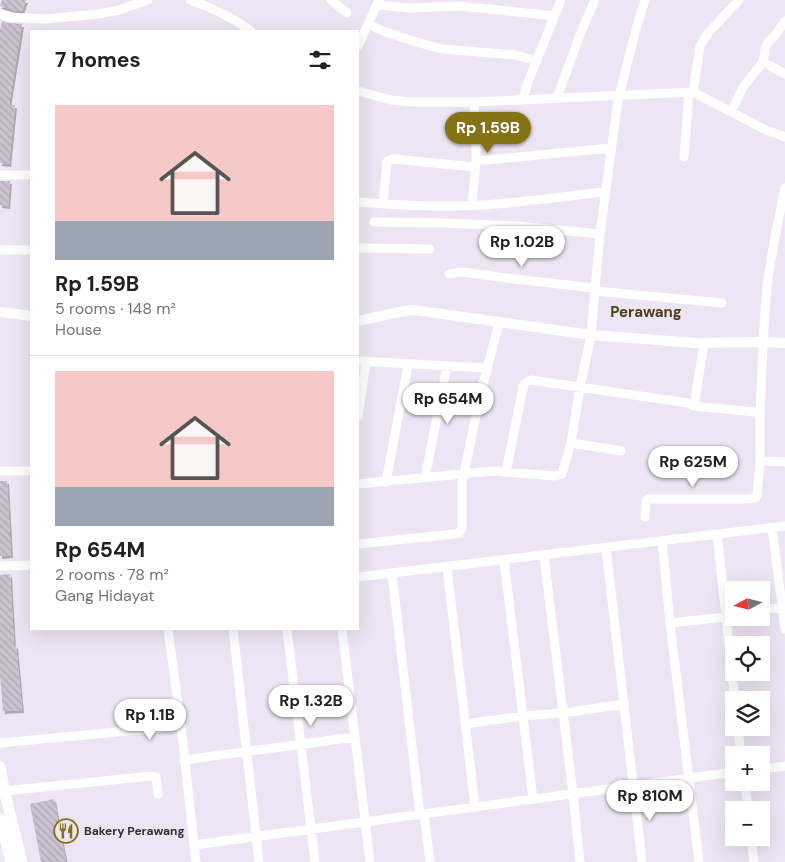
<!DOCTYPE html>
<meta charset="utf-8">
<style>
body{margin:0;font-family:"DM Sans",sans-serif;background:#f6f6f6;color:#202124;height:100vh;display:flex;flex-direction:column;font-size:19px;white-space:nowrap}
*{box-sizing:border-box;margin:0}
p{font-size:16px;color:#757577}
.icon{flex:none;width:28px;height:28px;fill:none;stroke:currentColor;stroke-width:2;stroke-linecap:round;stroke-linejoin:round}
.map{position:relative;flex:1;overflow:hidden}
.side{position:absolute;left:30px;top:30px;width:329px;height:600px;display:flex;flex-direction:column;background:#fff;border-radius:0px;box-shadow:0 5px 20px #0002}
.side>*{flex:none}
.needle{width:32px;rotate:263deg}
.buttons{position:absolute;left:725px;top:581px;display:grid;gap:10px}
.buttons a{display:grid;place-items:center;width:45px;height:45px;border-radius:0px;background:#fff;box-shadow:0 5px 20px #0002;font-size:25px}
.price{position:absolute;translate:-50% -42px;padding:0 11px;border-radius:18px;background:#fff;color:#222;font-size:16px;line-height:32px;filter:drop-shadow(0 1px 2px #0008)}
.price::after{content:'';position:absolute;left:50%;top:30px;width:15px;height:11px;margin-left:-8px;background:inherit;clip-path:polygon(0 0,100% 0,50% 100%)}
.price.selected{background:#857214;color:#fff}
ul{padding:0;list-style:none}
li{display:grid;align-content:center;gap:10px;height:265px;padding:0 25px}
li+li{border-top:1px solid #e0e0e0}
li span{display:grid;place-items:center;height:155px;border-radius:0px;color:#555}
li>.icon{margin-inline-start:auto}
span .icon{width:90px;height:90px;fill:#fffc;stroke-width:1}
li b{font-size:21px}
h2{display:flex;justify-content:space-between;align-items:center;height:60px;padding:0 25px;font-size:21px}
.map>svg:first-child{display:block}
</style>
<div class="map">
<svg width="785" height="862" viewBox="0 0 785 862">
<defs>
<pattern id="building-back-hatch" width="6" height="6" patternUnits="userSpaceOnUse" patternTransform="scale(1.25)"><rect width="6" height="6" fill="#cac2d0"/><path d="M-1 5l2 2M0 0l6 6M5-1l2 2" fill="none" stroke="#aea7b3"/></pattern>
<filter id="shadow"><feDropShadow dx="2" dy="3" stdDeviation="0" flood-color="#0004"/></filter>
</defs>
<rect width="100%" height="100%" fill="#ede5f3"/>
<!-- building -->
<path fill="url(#building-back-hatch)" filter="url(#shadow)" d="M2 0H26L22 11H17L0 6Z
M2 21 8 23 22 24 9 105H15L9 164 0 163V30Z
M0 181H10L8 206 0 205Z
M0 481H7L11 555 0 556Z
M10 574 14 646 16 645 22 710 3 711 0 675V575Z
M54 799 66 862H41L30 804Z"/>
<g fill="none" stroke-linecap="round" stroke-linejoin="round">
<!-- minor -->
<path stroke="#fff" stroke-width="9" d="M190 0C213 8 232 17 251 31
M331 0 347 13
M377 5 410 8 460 6 555 16
M0 14 9 17 45 19 98 14 119 10 148 0
M368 24 383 31 416 42 442 49 516 55 537 61
M358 46 379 0
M763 62 766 46 769 41 775 36 785 21
M358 91 391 100 412 102H474L693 92 766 130 785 137
M693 92 700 46 708 33 739 0
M557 98 581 32 595 0
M523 99 528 82 561 0
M731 112 743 87 763 62 785 74
M684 157 689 92
M476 161 611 148
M0 175H31
M358 202C384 204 411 206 438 206 493 207 549 198 605 192
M383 203 387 162 389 160 393 159 475 167
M472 205 476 161V141L474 102
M374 222 443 223 517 226 600 234
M358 248 430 249
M0 250H31
M449 274 462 272 514 279 595 288
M595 291 722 303
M358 361 488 368
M694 406 704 343
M760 415C762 372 763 329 767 287 771 254 778 221 785 188
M358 417 366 362
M571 443 621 451
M0 471H31
M506 472 523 388C524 383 526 381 531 380L688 403 694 406 755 412 760 415V461L785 462
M425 478 447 366
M386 482 408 365
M358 484 493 471 555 476 562 474 571 443 580 388 591 335 600 234 618 100 636 29 645 0
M645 517 646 502 648 499H748L755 498 757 495 760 461
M772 528 785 629
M717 534 735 700
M662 541 670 623 699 862
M358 544 454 534 459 533 462 528V481L464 474 480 396 499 323
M606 548 642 862
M544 556 573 794 580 862
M504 560 533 799
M0 566 31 565
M447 567 475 807
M392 573 420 815
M358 577 785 526
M761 610 783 607
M670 623 726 617
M233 629 259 862
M287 629 315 862
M342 629 370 862
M465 724 522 716 563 713 625 704
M181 726 196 862
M738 728 741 755
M0 743 181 726 168 629
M184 760 355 737
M761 769 785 766
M745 782 748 810
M4 791 152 776 156 777 158 794
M424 814 430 862
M751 838 754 862
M194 845 734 772"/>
<!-- tertiary -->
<path stroke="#fff" stroke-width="10" d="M0 312 31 316
M358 321 409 310 421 311 591 335 696 343 763 342 785 343"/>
<!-- secondary -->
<path stroke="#fff" stroke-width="11" d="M0 767 5 794 22 862
M0 819 11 862"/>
</g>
<!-- icons -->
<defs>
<g id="restaurant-ring" transform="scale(1.25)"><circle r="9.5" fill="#ede5f3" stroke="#857214" stroke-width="1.5"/><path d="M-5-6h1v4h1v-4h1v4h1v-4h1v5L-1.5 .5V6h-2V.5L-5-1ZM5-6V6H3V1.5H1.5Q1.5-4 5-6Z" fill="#857214"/></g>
</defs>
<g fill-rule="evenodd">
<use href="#restaurant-ring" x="66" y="831"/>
</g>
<g text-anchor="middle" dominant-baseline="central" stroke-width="4" stroke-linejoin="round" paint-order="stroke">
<!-- poi labels -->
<g font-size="12" font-weight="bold" fill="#322e34" stroke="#ede5f3" text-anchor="start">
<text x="84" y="831">Bakery Perawang</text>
</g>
<!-- quarter labels -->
<g font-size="15" font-weight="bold" fill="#4a4118" stroke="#ede5f3">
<text x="646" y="312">Perawang</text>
</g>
</g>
</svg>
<div class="buttons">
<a><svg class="needle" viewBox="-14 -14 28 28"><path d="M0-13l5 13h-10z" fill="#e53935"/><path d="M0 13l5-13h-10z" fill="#757577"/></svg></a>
<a><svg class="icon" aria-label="locate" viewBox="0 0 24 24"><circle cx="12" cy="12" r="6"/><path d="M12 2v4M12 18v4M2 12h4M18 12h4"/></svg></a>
<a><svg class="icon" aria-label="layers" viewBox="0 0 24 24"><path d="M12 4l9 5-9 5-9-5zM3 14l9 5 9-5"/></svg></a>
<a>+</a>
<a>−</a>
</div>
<b class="price selected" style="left:488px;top:154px">Rp 1.59B</b>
<b class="price" style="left:522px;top:268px">Rp 1.02B</b>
<b class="price" style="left:448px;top:425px">Rp 654M</b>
<b class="price" style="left:693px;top:488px">Rp 625M</b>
<b class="price" style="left:311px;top:727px">Rp 1.32B</b>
<b class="price" style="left:150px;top:741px">Rp 1.1B</b>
<b class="price" style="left:650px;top:822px">Rp 810M</b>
<section class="side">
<h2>7 homes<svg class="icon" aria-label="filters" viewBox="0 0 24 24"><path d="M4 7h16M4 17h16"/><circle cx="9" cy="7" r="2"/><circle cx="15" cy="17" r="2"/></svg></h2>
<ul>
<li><span style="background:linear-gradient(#f6c9c9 75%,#9aa5b1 0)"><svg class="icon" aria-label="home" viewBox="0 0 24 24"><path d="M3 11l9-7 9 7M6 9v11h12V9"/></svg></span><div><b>Rp 1.59B</b><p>5 rooms · 148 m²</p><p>House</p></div></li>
<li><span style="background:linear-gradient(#f6c9c9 75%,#9aa5b1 0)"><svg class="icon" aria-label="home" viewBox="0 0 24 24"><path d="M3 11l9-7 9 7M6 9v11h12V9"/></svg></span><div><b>Rp 654M</b><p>2 rooms · 78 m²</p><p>Gang Hidayat</p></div></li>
</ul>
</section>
</div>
